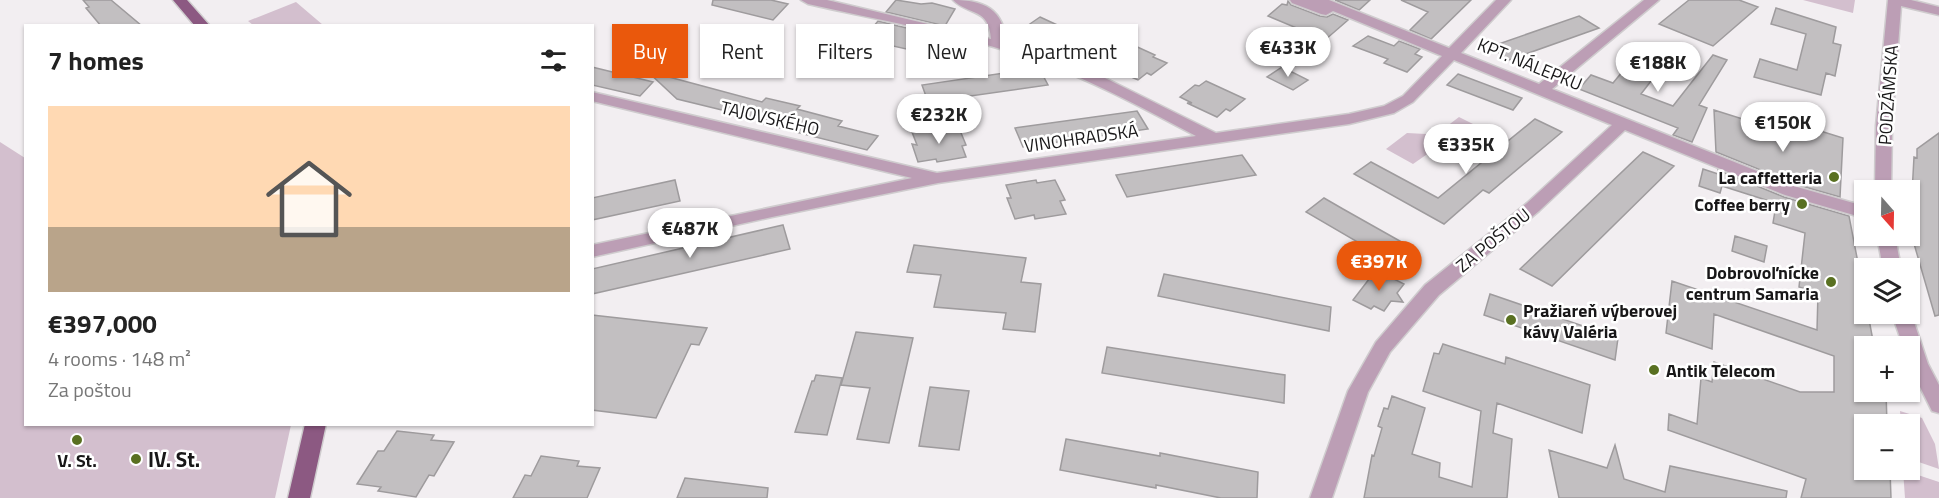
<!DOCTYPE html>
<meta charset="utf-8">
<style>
body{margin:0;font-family:"Titillium Web",sans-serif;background:#f2f2f2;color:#222;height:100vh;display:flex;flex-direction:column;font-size:22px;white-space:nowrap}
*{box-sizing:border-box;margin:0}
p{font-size:20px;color:#767676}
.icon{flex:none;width:33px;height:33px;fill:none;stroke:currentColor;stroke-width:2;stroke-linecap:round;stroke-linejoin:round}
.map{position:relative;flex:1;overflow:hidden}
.details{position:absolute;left:24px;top:24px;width:570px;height:402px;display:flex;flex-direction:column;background:#fff;border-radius:0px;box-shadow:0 2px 4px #0004}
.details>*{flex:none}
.top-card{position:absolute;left:612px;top:24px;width:570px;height:54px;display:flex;gap:12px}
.needle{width:39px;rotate:160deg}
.fabs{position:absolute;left:1854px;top:180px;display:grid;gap:12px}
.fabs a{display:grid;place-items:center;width:66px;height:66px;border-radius:0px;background:#fff;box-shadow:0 2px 4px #0004;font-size:30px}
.price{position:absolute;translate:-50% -51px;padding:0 14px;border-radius:21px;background:#fff;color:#222;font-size:20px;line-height:39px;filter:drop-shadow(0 2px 3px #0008)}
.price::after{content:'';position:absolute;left:50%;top:36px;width:18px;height:14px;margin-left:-9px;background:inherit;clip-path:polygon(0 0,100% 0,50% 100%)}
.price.active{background:#ea580c;color:#fff}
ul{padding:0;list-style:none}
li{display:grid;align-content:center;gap:12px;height:318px;padding:0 24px}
li span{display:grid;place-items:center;height:186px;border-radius:0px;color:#555}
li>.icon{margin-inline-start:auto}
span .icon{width:108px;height:108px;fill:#fffc;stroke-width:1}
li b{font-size:26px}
h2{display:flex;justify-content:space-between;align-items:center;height:72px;padding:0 24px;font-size:26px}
.pill{padding:0 21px;border-radius:0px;background:#fff;box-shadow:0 2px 4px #0004;font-size:21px;line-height:54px}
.pill.active{background:#ea580c;color:#fff}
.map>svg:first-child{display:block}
</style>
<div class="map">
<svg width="1939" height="498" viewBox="0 0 1939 498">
<rect width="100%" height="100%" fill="#f2eef1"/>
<!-- green -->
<path fill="#d3bfce" d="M1803 0H1855L1853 13Z
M296 2 323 25H253L248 21Z
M1459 117 1477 126 1456 142 1438 133Z
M1407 133 1426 134 1436 148 1413 164 1386 149Z
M0 142 25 158 26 424 291 425 275 498H0Z
M1900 411 1922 418 1935 444 1939 469 1910 459V424H1901Z
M1903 470 1939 482V498H1905Z"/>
<!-- building -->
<path fill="#c2bfc1" stroke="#9e9b9d" stroke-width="1.5" d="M83 0H111L142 26H101L86 8 89 7Z
M713 0H771L788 4 773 20 712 5Z
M896 0 921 4 932 3 955 9 945 26 886 12Z
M1335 0H1370L1359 10Z
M1401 0H1471L1431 39 1410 30 1428 12Z
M1689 0H1739L1758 7 1713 46 1659 24Z
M1288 1 1291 5 1320 16 1327 17 1333 14 1348 20 1325 40 1268 16 1282 4 1287 5Z
M1776 8 1836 27 1833 43 1841 45 1835 76 1826 73 1821 95 1754 77 1760 59 1797 70 1806 34 1771 24Z
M1579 16 1599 28 1509 60 1490 47Z
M1040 17 1081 36 1065 47 1024 28Z
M878 21 898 26 938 35 924 53 889 45 884 51 858 45Z
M1368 36 1394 46 1399 41 1420 49 1415 54 1422 57 1407 72 1384 63 1388 59 1353 46Z
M1133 45 1155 55 1153 57 1167 63 1151 75 1147 73 1138 80 1115 70 1118 68 1107 64Z
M1641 49 1668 59 1641 94 1673 106 1713 55 1727 60 1699 105 1707 108 1692 142 1673 135 1678 128 1579 89 1591 75 1613 83Z
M630 55 670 61 658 74 762 102 766 98 800 106 797 109 842 121 838 126 878 136 867 150 760 123 763 120 677 99Z
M592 67 653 82 640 96 592 85Z
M1282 67 1308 80 1293 90 1267 77Z
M1039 68 1048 85 928 102 922 85Z
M1458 74 1522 98 1513 110 1447 85Z
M1206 81 1245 99 1230 111 1226 109 1217 117 1187 103H1192L1180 97 1195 85 1199 86Z
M1714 110 1806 139 1807 134 1813 136 1814 129 1843 138 1840 197 1798 185 1716 152Z
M1137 111 1148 129 1023 147 1015 128Z
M1535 119 1562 132 1489 193 1483 190 1444 224 1354 174 1371 162 1438 198Z
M941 128 942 130 959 128 966 145 962 146 966 157 937 162 936 159 918 162 912 144 917 145 912 132Z
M1939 133V315L1935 316 1910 230 1914 157 1917 158V149Z
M1643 152 1674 166 1552 286 1520 269Z
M1242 155 1256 175 1127 197 1116 175Z
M1703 169 1718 174V170L1784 197 1849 216 1864 294V314H1868L1874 346H1864V392H1886L1887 424H1864V470H1890L1891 498H1801L1806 479 1668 430 1669 414 1697 424 1701 378 1712 382 1714 362 1800 392H1834V356L1714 314 1712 349 1666 333 1672 281 1817 330 1818 293 1799 287 1805 233 1773 223 1776 205 1766 200 1722 186 1720 193 1699 186Z
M675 180 680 201 592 220V198Z
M1036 180 1037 183 1055 180 1065 200 1060 201 1066 214 1035 219 1034 215 1015 219 1007 198H1011L1006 185Z
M1324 198 1343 209 1414 249 1397 265 1306 212Z
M783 225 790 249 592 294V269Z
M1735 236 1767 246 1764 262 1732 251Z
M914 245 1026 258 1021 282 1041 284 1035 332 1003 329 1006 313 934 307 941 275 907 272Z
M1376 270 1404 284 1397 293 1403 302 1391 301 1384 311 1374 306 1371 309 1353 300Z
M1164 274 1331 307 1329 331 1158 296Z
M1490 294 1618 338 1615 360 1484 315Z
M592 315 707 328 699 345 691 344 656 418 592 410Z
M856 332 913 338 889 443 857 439 870 388 841 385Z
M1443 344 1505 364 1506 357 1590 385 1582 433 1497 403 1493 433 1512 439 1507 498H1364L1372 455 1374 456 1382 428 1378 426 1384 408 1388 409 1392 396 1425 408 1412 454 1440 463 1439 477 1472 487 1481 411 1423 391 1434 353 1439 354Z
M1107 347 1285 375 1284 403 1102 373Z
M816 375 842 378 827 435 795 432 812 381H814Z
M930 387 969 391 959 450 919 446Z
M397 431 434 435 431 440 454 442 434 476 429 475 416 497 378 491 381 487 357 484 378 451H384Z
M1066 439 1160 456V453L1258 472 1257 498H1221L1156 485V488L1060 470Z
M1615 445 1624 479 1665 492 1670 466 1787 491 1786 498H1559L1549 450 1607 468Z
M541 456 579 461 577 466 600 468 587 498H513L525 475 531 476Z
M685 478 768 488 767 498H677Z"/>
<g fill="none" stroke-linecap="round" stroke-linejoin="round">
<!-- minor casing -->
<g stroke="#cfccce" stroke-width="3">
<path id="minor" d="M801 0H827L991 39C989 7 969 16 953 0 984 0 1004 9 1006 43L1056 58 1103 77 1216 133 1349 114 1384 106 1403 96 1442 56 1333 11 1326 15 1321 14 1292 3 1290 0H1329L1449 48 1496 0H1511L1461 53 1539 84 1644 0H1659L1552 89 1797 187 1864 206V218L1785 195 1625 130 1539 211 1439 295 1390 352 1368 392 1332 498H1310L1348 391 1376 342 1425 285 1527 203 1612 125 1454 60 1413 102 1394 113 1349 124 938 183 772 217 592 257V245L912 178 592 101V92L937 173 1196 136C1148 111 1099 84 1048 65 971 36 888 22 808 4Z
M1888 0H1911L1939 7V15L1901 6 1892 126 1891 190H1875L1876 126Z
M1877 236H1895L1901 268H1883Z
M1910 310 1928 364 1939 385V413L1932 411 1910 367V346H1903L1892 314H1910Z"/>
</g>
<!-- major casing -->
<g stroke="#cfccce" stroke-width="3">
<path id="major" d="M173 0H187L210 26H195Z
M305 424H326L310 498H288Z"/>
</g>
<!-- minor -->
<use href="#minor" fill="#bc9eb5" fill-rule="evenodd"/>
<!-- major -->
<use href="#major" fill="#8c5982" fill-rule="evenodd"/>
</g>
<!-- markers -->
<g fill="#597021" stroke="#fff" stroke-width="2">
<circle cx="1834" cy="177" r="6"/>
<circle cx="1802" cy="204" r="6"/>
<circle cx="1831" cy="282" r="6"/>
<circle cx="1511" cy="320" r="6"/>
<circle cx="1654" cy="370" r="6"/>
<circle cx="77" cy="440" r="6"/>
<circle cx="136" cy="459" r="6"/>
</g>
<g text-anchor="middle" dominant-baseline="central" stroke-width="5" stroke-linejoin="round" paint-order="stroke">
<!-- street labels -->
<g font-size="18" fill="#181718" stroke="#fff">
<text transform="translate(1530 64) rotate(22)">KPT. NÁLEPKU</text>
<text transform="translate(1888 95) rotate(-86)">PODZÁMSKA</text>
<text transform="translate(770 118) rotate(13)">TAJOVSKÉHO</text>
<text transform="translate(1081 138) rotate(-8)">VINOHRADSKÁ</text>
<text transform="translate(1493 240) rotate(-39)">ZA POŠTOU</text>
</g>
<!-- poi labels -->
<g font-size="18" font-weight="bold" fill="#181718" stroke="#fff" text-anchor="end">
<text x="1822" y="177">La caffetteria</text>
<text x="1790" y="204">Coffee berry</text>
<text x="1819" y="272">Dobrovoľnícke<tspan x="1819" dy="21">centrum Samaria</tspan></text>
<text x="1523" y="310" text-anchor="start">Pražiareň výberovej<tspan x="1523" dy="21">kávy Valéria</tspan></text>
<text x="1666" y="370" text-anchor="start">Antik Telecom</text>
<text x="77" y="460" text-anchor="middle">V. St.</text>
</g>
<!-- near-poi labels -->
<g font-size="21" font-weight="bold" fill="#181718" stroke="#fff" text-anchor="start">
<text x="148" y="459">IV. St.</text>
</g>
</g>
</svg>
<div class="fabs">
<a><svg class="needle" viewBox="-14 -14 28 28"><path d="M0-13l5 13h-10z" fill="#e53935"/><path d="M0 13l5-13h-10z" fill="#767676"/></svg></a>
<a><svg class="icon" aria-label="layers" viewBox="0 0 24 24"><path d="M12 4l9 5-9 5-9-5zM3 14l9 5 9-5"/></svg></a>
<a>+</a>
<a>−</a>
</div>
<b class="price" style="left:1288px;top:78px">€433K</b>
<b class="price" style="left:1658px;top:93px">€188K</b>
<b class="price" style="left:939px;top:145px">€232K</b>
<b class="price" style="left:1783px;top:153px">€150K</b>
<b class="price" style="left:1466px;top:175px">€335K</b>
<b class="price" style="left:690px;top:259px">€487K</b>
<b class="price active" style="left:1379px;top:292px">€397K</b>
<div class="top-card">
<a class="pill active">Buy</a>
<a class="pill">Rent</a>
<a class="pill">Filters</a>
<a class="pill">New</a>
<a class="pill">Apartment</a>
</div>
<section class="details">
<h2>7 homes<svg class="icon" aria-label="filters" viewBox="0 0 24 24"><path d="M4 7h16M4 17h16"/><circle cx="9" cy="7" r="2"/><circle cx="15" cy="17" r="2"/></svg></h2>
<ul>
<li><span style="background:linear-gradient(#ffd9b3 65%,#b9a48a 0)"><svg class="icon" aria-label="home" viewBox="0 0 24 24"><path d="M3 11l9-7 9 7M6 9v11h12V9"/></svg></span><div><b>€397,000</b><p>4 rooms · 148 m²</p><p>Za poštou</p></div></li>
</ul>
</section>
</div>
